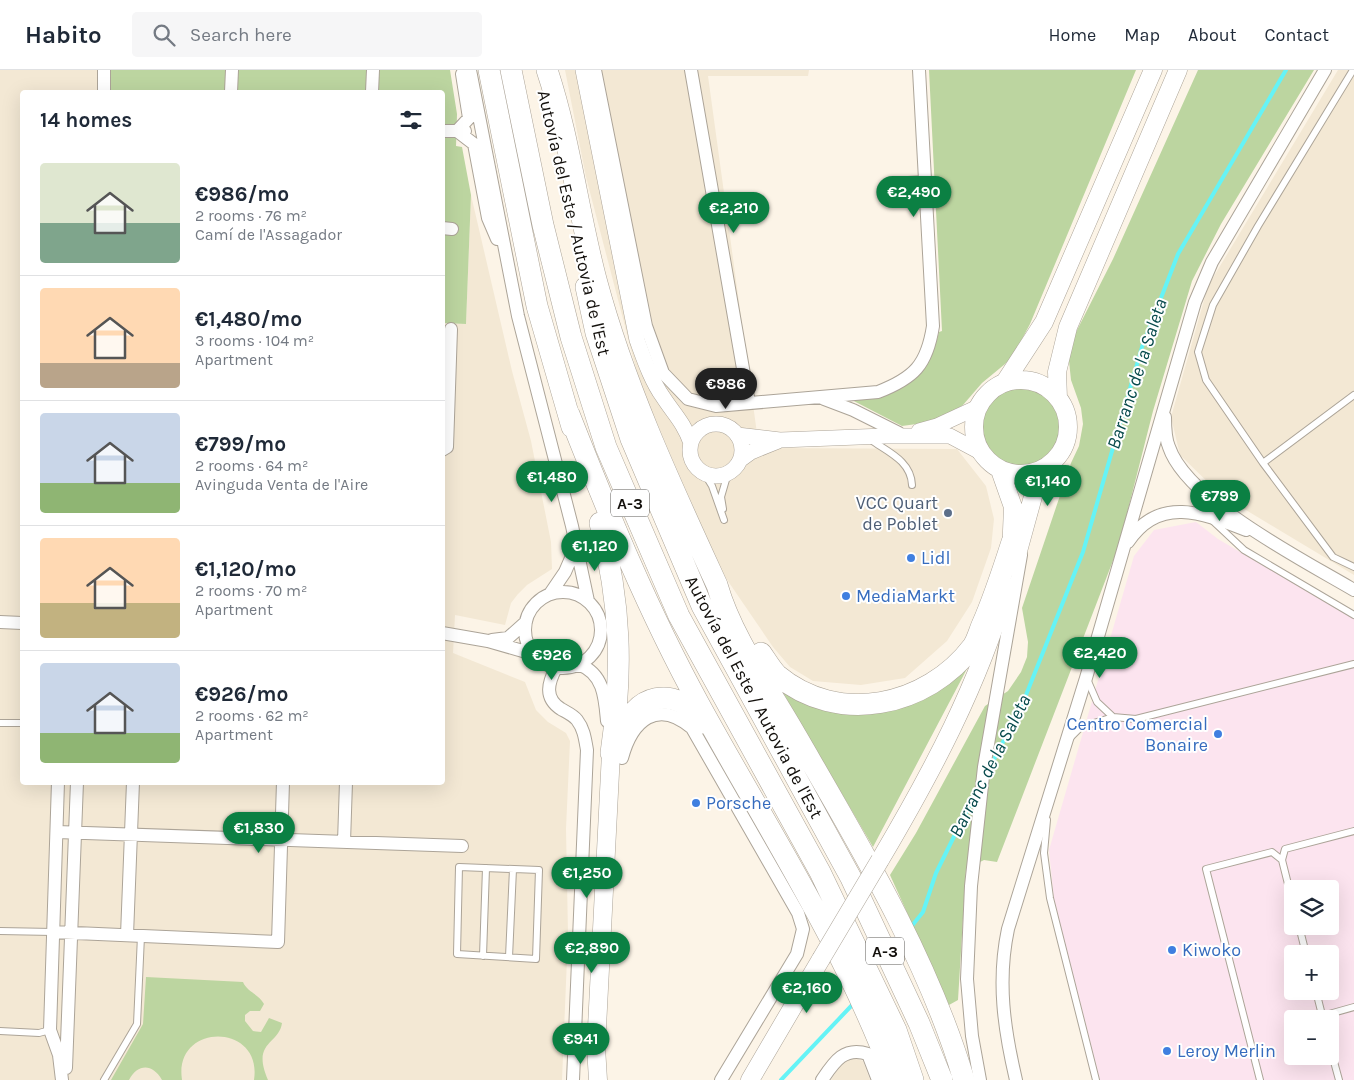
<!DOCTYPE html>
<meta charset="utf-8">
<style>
body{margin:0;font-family:Karla,sans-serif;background:#f6f6f7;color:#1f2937;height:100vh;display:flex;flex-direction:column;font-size:19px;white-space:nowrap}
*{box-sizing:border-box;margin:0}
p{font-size:16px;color:#747a83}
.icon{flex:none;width:28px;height:28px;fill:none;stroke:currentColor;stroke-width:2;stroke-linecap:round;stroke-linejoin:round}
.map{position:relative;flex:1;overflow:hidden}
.drawer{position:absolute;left:20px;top:20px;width:425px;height:695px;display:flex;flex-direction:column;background:#fff;border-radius:5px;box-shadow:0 5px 20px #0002}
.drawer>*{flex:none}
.controls{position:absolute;left:1284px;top:810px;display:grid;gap:10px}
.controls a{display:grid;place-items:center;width:55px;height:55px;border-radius:5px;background:#fff;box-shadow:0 5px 20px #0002;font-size:25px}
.price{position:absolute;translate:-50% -42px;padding:0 11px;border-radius:18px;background:#0b8043;color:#fff;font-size:16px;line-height:32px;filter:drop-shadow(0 1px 2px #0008)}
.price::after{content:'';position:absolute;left:50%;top:30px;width:15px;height:11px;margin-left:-8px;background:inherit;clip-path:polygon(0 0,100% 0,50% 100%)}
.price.active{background:#222;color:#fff}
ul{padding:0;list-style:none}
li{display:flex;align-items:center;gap:15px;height:125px;padding:0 20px}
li+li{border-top:1px solid #e0e1e3}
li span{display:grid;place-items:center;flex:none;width:140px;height:100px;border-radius:5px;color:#555}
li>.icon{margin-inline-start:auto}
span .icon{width:60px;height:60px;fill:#fffc;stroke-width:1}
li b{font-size:21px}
h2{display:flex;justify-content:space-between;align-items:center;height:60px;padding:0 20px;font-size:21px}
header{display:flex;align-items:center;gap:30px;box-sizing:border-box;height:70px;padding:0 25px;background:#fff;border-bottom:1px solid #e0e1e3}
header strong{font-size:24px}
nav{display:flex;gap:28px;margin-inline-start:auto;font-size:18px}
.search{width:350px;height:45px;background:#f6f6f7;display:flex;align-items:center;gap:12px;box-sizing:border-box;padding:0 18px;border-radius:5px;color:#747a83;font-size:19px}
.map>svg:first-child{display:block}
</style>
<header>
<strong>Habito</strong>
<div class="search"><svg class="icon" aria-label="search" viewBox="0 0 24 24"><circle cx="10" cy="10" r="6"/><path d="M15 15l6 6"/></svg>Search here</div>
<nav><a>Home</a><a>Map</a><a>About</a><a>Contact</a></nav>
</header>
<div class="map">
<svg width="1354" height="1010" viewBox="0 0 1354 1010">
<rect width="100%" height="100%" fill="#fcf4e7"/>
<!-- commercial -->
<path fill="#fce4ef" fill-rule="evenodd" d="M1196 452 1218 469 1354 549V1010H1100L1054 830 1049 780 1134 486 1154 460ZM1292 819H1330V856H1292ZM1292 884H1330V921H1292ZM1292 949H1330V986H1292Z"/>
<!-- built -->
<path fill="#f3e8d4" d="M0 0H110L109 22H22V712H442L443 253 466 254 471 125 512 301 531 371 551 472 552 499 527 515 518 524 511 533 505 555 455 545 453 583 525 612 536 640 548 652 566 663 570 671 566 759 568 864 562 1010H0Z
M565 0H809L808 6H708L759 378 957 379 986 416 994 449 991 478 972 532 947 571 905 608 861 615 813 611 790 597 773 577 719 498 640 314 586 107Z
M1338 0H1354V505L1221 425 1180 385 1171 347 1208 216Z
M851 986 863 991 870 1010H831L843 991Z"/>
<!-- green -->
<path fill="#bcd5a0" d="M110 0H450L457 44 456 76 462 77 471 125 466 254 443 253 442 22H109Z
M929 0H1136L1030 254 1014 284 1005 294 982 313 963 335 948 345 931 352 902 356 848 328C901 323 925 317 939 262L942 261Z
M1198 0H1314L1221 154 1192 211 1153 341 1119 475 997 792 984 790 966 799 958 930 949 935 890 805 916 763 985 636 1008 621 1021 602 1027 587 1028 572 1022 538 1071 393 1079 376 1083 354 1081 338 1071 310 1069 291 1072 270 1113 189Z
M982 357a39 39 0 1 1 78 0a39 39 0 1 1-78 0Z
M969 595 873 777 779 616 850 642Z
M146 907 243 912C247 922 259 924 264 934L260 941H250L245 945V951L253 961 261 962 269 948 282 953C279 975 251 971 268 1010H254C263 952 173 952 182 1010H162C153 994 138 993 129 1010H111L143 954Z"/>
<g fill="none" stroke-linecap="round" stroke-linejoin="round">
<!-- stream -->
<path stroke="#65f3f6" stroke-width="4" d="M989 699 1022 635 1083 482 1142 277 1178 184 1286 0
M911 857 923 842 936 803 976 722
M781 1010 854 933"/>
<!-- service casing -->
<g stroke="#aca498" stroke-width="8">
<path id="service" d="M1353 0 1258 156 1213 235 1198 282 1206 310 1263 393 1333 487 1354 497
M908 110 926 109
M871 370C888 382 911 391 912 415
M1263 393 1354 325
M704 403 712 416 724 450
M723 439 721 427 728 403
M1213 451 1244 480 1354 545
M1113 647 1136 649 1354 594
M0 653H22
M1071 667 1081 657 1113 647 1097 632 1087 609
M1047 750 1044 783 1050 828 1096 1010
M459 797 539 800 536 889 457 884Z
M1292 830 1282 790 1285 779 1354 761
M1299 856 1306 884
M0 861 53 862
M483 886 486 798
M509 887 513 799
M1316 921 1323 949
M1322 946 1354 937
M0 961 39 963 50 960
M1330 977 1339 1010
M104 1010 137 954 141 866
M1260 1010 1206 799 1272 782 1282 790"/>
</g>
<!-- minor casing -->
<g stroke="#aca498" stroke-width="14">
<path id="minor" d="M470 0 518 246 572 456 588 531
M595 0 646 256 663 303 688 329 716 336 878 322C914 308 927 295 933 256L919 0
M691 0 749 333
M104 22V0
M231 22 232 0
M372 22 373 0
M442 61H465
M457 61 474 74 488 148 497 169
M457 61 469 48 462 4
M442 158 452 159
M824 329 853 340 899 363
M1165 347C1165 356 1165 368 1169 377 1187 431 1305 491 1354 520
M442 380 447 377 451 259
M1128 472C1159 425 1203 443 1246 460
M525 560a38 38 0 1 1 76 0a38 38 0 1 1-76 0Z
M550 524 565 502 575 479
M0 552 22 553
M442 563 488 571 533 584
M492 570 508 568 526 552
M580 595C604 604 605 629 607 651
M556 598C548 613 544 628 561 639 566 642 573 645 577 650 584 659 585 669 587 680L573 1010
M622 688C632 651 657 628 692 658L798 843 803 859 797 884 721 1010
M58 712 50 960 59 985 62 1010
M57 762 462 776
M344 772 346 712
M53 862 278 872 283 712
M127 865 133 712
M66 998 77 712
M822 1010C834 992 844 976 868 984L878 1010
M980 1010 972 966 967 909 971 816 984 697 1021 485
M1016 1010C1004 959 997 911 1008 859L1086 608 1195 232 1212 192 1325 0"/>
</g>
<!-- tertiary casing -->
<g stroke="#aca498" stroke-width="16">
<path id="tertiary" d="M583 0 637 270C644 289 651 310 663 327 674 344 684 353 691 373
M690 380a26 26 0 1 1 52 0a26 26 0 1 1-52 0Z
M919 361 937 356 978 337
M737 365 780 370 885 366H950L980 382
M740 390 751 382 778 371"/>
</g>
<!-- secondary casing -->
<g stroke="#aca498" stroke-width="19">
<path id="secondary" d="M974 357a47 47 0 1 1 94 0a47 47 0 1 1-94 0Z
M1005 312 1044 252 1153 0
M1058 328 1057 302 1068 257 1178 0
M1000 400 1013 437 1011 485
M1015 492 1040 401
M880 790C932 702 978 616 1007 517
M598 1010 596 977 611 683
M750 1010 821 889"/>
</g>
<!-- motorway casing -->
<g stroke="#aca498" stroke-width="22">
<path id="motorway" d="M489 0 537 236 572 357
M511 0 543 155 571 267 606 377 679 546 820 802 896 960 913 1010
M547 0C570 69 578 143 597 213 625 317 672 417 717 515 732 568 771 621 798 669 861 778 928 889 964 1010
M586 217 596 263 631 369 702 536 851 808 919 953 942 1010
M569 344C608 443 648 541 699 634 767 758 845 877 894 1010
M600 453C621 534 623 601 611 683
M761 583C766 590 771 599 777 605 838 656 927 637 973 576 977 570 979 562 982 555 994 528 1003 500 1012 472
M623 668C629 623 679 613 702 653"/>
</g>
<!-- service -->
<use href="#service" stroke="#fff" stroke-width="6"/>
<!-- minor -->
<use href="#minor" stroke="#fff" stroke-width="12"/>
<!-- tertiary -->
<use href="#tertiary" stroke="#fff" stroke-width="15"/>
<!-- secondary -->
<use href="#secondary" stroke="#fff" stroke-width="18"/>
<!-- motorway -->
<use href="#motorway" stroke="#fff" stroke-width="21"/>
<!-- secondary-bridge casing -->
<g stroke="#aca498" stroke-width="19" stroke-linecap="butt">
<path id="secondary-bridge" d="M821 889 880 790"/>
</g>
<!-- secondary-bridge -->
<use href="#secondary-bridge" stroke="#fff" stroke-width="18"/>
</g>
<!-- markers -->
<circle fill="#5c6f8a" stroke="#fff" stroke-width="2" cx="948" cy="443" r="5"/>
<g fill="#3f7fe0" stroke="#fff" stroke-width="2">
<circle cx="911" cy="488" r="5"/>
<circle cx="846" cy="526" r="5"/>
<circle cx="1218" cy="664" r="5"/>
<circle cx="696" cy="733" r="5"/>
<circle cx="1172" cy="880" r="5"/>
<circle cx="1167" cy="981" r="5"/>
</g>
<g text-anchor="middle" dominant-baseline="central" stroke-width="4" stroke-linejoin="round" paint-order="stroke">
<!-- shield labels -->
<g fill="#fff" stroke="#5a5855" stroke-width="1">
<rect x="611" y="419.5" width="38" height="27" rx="4"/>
<rect x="866" y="867.5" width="38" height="27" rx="4"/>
</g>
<g font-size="16" font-weight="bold" fill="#13100c">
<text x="630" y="433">A-3</text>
<text x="885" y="881">A-3</text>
</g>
<!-- street labels -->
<g font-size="18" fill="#13100c" stroke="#fff">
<text transform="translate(574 153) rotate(77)">Autovía del Este / Autovia de l'Est</text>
<text transform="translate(754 627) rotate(62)">Autovía del Este / Autovia de l'Est</text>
</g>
<!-- service labels -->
<g font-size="18" fill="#4e5e75" stroke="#fff" text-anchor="end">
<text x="938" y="433">VCC Quart<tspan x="938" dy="21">de Poblet</tspan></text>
</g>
<!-- shop labels -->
<g font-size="18" fill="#366cbe" stroke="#fff" text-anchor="start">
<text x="921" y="488">Lidl</text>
<text x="856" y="526">MediaMarkt</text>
<text x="1208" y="654" text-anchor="end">Centro Comercial<tspan x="1208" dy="21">Bonaire</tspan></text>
<text x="706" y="733">Porsche</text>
<text x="1182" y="880">Kiwoko</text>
<text x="1177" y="981">Leroy Merlin</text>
</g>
<!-- water labels -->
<g font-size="19" font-style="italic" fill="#074a4c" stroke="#fff">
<text transform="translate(1137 304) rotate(-72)">Barranc de la Saleta</text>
<text transform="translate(990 696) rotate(-63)">Barranc de la Saleta</text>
</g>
</g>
</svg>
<div class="controls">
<a><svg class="icon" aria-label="layers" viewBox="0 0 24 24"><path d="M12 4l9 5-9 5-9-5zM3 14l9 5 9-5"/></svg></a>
<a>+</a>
<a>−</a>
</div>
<b class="price" style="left:914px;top:148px">€2,490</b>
<b class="price" style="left:734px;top:164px">€2,210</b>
<b class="price active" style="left:726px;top:340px">€986</b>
<b class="price" style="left:552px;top:433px">€1,480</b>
<b class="price" style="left:1048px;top:437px">€1,140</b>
<b class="price" style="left:1220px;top:452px">€799</b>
<b class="price" style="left:595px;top:502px">€1,120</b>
<b class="price" style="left:1100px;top:609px">€2,420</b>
<b class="price" style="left:552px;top:611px">€926</b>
<b class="price" style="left:259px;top:784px">€1,830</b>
<b class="price" style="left:587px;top:829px">€1,250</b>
<b class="price" style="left:592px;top:904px">€2,890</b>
<b class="price" style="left:807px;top:944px">€2,160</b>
<b class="price" style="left:581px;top:995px">€941</b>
<section class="drawer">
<h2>14 homes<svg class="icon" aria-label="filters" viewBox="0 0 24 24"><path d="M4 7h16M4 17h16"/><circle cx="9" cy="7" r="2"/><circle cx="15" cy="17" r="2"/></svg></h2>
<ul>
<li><span style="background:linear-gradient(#dfe7d0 60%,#7fa58c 0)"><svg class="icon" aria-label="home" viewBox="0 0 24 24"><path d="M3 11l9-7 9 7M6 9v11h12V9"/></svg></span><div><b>€986/mo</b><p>2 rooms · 76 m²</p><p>Camí de l'Assagador</p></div></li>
<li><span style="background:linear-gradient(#ffd9b3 75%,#b9a48a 0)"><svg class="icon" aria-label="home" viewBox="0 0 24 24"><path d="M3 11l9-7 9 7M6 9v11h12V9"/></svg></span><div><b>€1,480/mo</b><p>3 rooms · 104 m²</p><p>Apartment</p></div></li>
<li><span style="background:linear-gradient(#c9d6e8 70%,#8fb573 0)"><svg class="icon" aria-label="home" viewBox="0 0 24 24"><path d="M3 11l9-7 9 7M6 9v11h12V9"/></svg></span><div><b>€799/mo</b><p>2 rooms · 64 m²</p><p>Avinguda Venta de l'Aire</p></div></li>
<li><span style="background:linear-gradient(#ffd9b3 65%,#c2b280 0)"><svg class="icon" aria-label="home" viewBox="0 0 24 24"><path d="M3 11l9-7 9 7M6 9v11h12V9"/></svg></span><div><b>€1,120/mo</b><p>2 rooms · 70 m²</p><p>Apartment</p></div></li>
<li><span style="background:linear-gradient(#c9d6e8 70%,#8fb573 0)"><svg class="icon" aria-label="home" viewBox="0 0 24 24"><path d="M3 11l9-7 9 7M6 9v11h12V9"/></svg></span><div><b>€926/mo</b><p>2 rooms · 62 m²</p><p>Apartment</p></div></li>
</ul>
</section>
</div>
